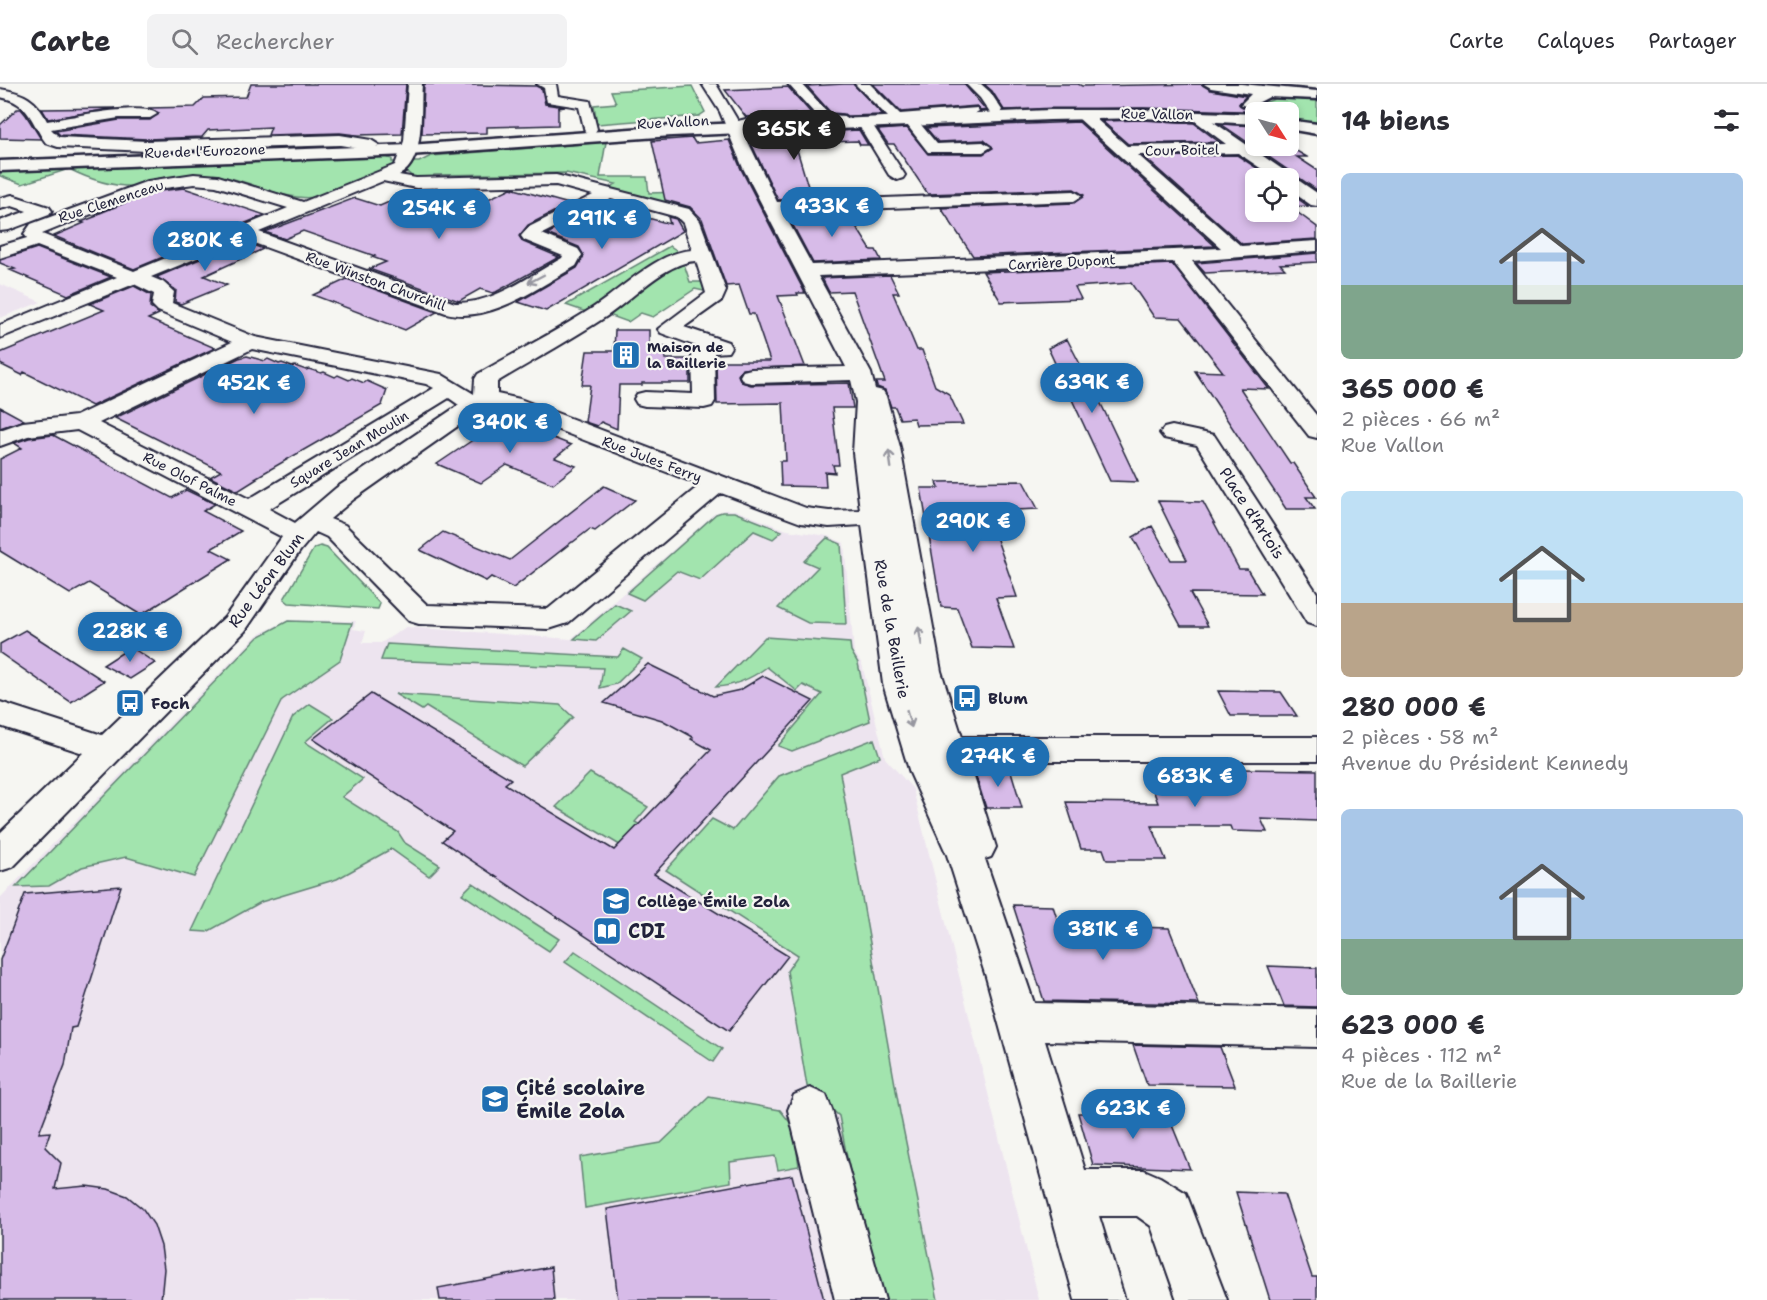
<!DOCTYPE html>
<html lang="fr">
<meta charset="utf-8">
<style>
body{margin:0;font-family:"Shantell Sans",sans-serif;background:#f2f2f3;color:#2b2b33;height:100vh;display:flex;flex-direction:column;font-size:22px;white-space:nowrap}
*{box-sizing:border-box;margin:0}
p{font-size:20px;color:#7c7c81}
.icon{flex:none;width:33px;height:33px;fill:none;stroke:currentColor;stroke-width:2;stroke-linecap:round;stroke-linejoin:round}
.map{position:relative;flex:1;overflow:hidden}
.panel{display:flex;flex-direction:column;background:#fff;width:450px}
.panel>*{flex:none}
.needle{width:39px;rotate:126deg}
.controls{position:absolute;left:1245px;top:18px;display:grid;gap:12px}
.controls a{display:grid;place-items:center;width:54px;height:54px;border-radius:9px;background:#fff;box-shadow:0 3px 9px #0003;font-size:30px}
.price{position:absolute;translate:-50% -51px;padding:0 14px;border-radius:21px;background:#1f6fb2;color:#fff;font-size:20px;line-height:39px;filter:drop-shadow(0 2px 3px #0008)}
.price::after{content:'';position:absolute;left:50%;top:36px;width:18px;height:14px;margin-left:-9px;background:inherit;clip-path:polygon(0 0,100% 0,50% 100%)}
.price.on{background:#222;color:#fff}
ul{padding:0;list-style:none}
li{display:grid;align-content:center;gap:12px;height:318px;padding:0 24px}
li span{display:grid;place-items:center;height:186px;border-radius:9px;color:#555}
li>.icon{margin-inline-start:auto}
span .icon{width:108px;height:108px;fill:#fffc;stroke-width:1}
li b{font-size:26px}
h2{display:flex;justify-content:space-between;align-items:center;height:72px;padding:0 24px;font-size:26px}
header{display:flex;align-items:center;gap:36px;box-sizing:border-box;height:84px;padding:0 30px;background:#fff;border-bottom:2px solid #e1e1e2}
header strong{font-size:28px}
nav{display:flex;gap:33px;margin-inline-start:auto;font-size:21px}
.search{width:420px;height:54px;background:#f2f2f3;display:flex;align-items:center;gap:15px;box-sizing:border-box;padding:0 21px;border-radius:9px;color:#7c7c81;font-size:22px}
main{display:flex;flex:1;min-height:0}
.map>svg:first-child{display:block}
</style>
<header>
<strong>Carte</strong>
<div class="search"><svg class="icon" aria-label="search" viewBox="0 0 24 24"><circle cx="10" cy="10" r="6"/><path d="M15 15l6 6"/></svg>Rechercher</div>
<nav><a>Carte</a><a>Calques</a><a>Partager</a></nav>
</header>
<main>
<div class="map">
<svg width="1317" height="1216" viewBox="0 0 1317 1216">
<rect width="100%" height="100%" fill="#f6f6f2"/>
<filter id="ink" filterUnits="userSpaceOnUse"><feTurbulence type="fractalNoise" baseFrequency=".0167" numOctaves="2"/><feDisplacementMap in="SourceGraphic" scale="12" xChannelSelector="R" yChannelSelector="G"/><feConvolveMatrix kernelMatrix="1 2 1 2 8 2 1 2 1" color-interpolation-filters="sRGB"/></filter>
<g filter="url(#ink)">
<!-- built -->
<path fill="#ede4ef" d="M0 200 41 218 0 234Z
M724 426H735L787 446 828 452 844 459 854 568 862 580 885 674 913 705 1039 1216H0V814L257 551 288 536 356 537 353 545 366 547 362 559H381L406 543 571 555 715 429Z"/>
<!-- green -->
<path fill="#a2e4ae" stroke="#628374" stroke-width="1.5" d="M692 2 705 28 699 32 597 40 594 21 616 19 611 7Z
M1279 13 1317 14V40L1289 35 1288 28C1279 28 1265 31 1264 19Z
M606 58 600 93H647L649 109 746 106 704 129 693 131 607 105 616 100 566 89 434 91 433 94H414L408 89 389 83 316 113C280 118 249 94 213 91 188 89 165 99 140 102 115 104 91 96 69 85L22 100 0 92V87L381 72 392 75V78H419L431 72Z
M670 162 676 166 677 172 592 230 566 221Z
M683 177 690 198H704L708 208 695 205 653 233 641 229 628 238 606 230 622 213Z
M722 428H734L782 447 773 455 754 447 700 496 677 487 643 516 627 509 716 430Z
M827 454 841 460 846 540 808 539 778 524 818 483 804 477Z
M320 462 327 464 380 520 378 525 289 519 284 515 314 464Z
M615 520 631 527 596 557 574 555Z
M288 537 352 539 340 576 282 616 194 793 126 773 82 783 49 802 16 803 258 553Z
M765 553 850 559 851 567 858 579 870 637 792 667 778 662 822 610 803 601 797 607 767 583C752 594 735 602 716 603Z
M387 560 618 573 624 565 642 575 616 600 600 604 603 584 381 576Z
M395 610 560 621 573 633 522 682 426 623 422 626Z
M310 620 333 634 305 658 363 695 342 713 398 748 405 759 440 781 429 792 391 765 337 795 261 818 207 848 192 847 293 633Z
M874 655 880 673 840 689 900 1029 938 1216H876L874 1213 839 1032 807 1002 787 887 798 871 666 786 712 735 733 746 779 692Z
M590 689 648 723 635 738 673 761 655 782 556 723Z
M473 799 559 855 549 867 462 810Z
M575 867 722 965 713 978 565 878Z
M709 1013 780 1026 793 1042 799 1082 778 1086 775 1072 730 1078 731 1098 585 1124 580 1073 661 1059Z"/>
<!-- building -->
<path fill="#d7bbe8" stroke="#22223b" stroke-width="1.5" d="M251 0H406L402 50 356 51 340 49 268 51 271 43 208 46 202 53 147 55 60 51 56 47 119 36H150L159 29 148 24 195 23 204 14 246 13Z
M424 0 536 2 542 5 545 20 565 23 558 24V41L487 43V49L422 50Z
M844 0H853L883 31 847 32 844 30 831 29 807 2Z
M873 0H964L986 26 981 27 977 22 901 28Z
M984 0H1078L1082 2 1202 0 1211 6 1246 12 1239 20 1247 26 1262 19 1273 28 1143 24 1004 26 992 7Z
M788 3 811 29 746 33 725 6Z
M115 24 48 35 42 25Z
M17 25H21L26 31 41 55 0 54V41Z
M1143 36 1194 39 1219 58 1128 60 1102 37Z
M1079 38 1215 162 973 172 941 124 1074 119 1084 111 1074 105 928 110 894 60H888L878 46 907 44 928 70H983L993 64 984 56 938 58 926 44Z
M1221 40 1256 42V62H1288L1307 73H1297L1317 86V106Z
M859 46 868 61H860L858 57 795 59 810 109H835L838 113 778 116 749 55 763 54 760 51Z
M692 54 695 59 729 56 741 85 805 209H797L798 211 778 212 805 282 742 285 738 291 741 298 751 301 849 299 853 324H832L839 381H833L835 389 825 388 826 403 781 402 780 377H786L783 319 717 320 716 277H770L754 230H749L739 201 726 202 702 135 690 123 665 116 652 57Z
M1237 71 1272 94H1256V128H1288V108L1308 122 1290 123 1317 143V155L1242 160 1144 73Z
M184 104 265 131 134 185 54 152 84 139 81 138 97 132H95L100 129 152 108Z
M511 104 569 120 528 141 519 152 523 158 559 173 496 208 493 209 480 205 459 217 369 185 386 178 372 173 375 172 303 147 285 155 265 148 355 114 380 122 398 114 455 131Z
M607 123 670 140 668 133 676 135 683 147 546 227 518 218 577 184 584 172 579 163 547 150 593 127 607 131Z
M847 128 871 166H876L881 176 813 179 787 130Z
M243 157 263 165 204 192 227 201 181 220 175 218 176 206 157 193Z
M37 164 111 193 68 211 10 186 15 185 0 179V176Z
M1317 169V178L1280 180 1285 185 1205 189 1196 179Z
M1172 180 1269 305 1240 304 1290 379H1293L1316 413H1306L1315 425H1286L1195 287 1223 288 1181 234 1154 233 1131 199 1075 203 1081 215 1001 218 983 188Z
M890 191 899 209H893L917 266H922L935 302 949 310 963 340 916 341 914 334 900 335 895 323H891L885 306 877 303 876 298H885L852 207 829 208 822 194Z
M347 195 437 228 405 246 313 211Z
M134 202 151 211 150 223 159 230 148 235 215 264 92 322 24 288 22 291 0 280V269L104 226 90 220Z
M615 246H649V262H666L665 275H690V299H642V301H619L617 345 601 338 597 342 585 338 590 301H582L587 267H614Z
M1067 255 1103 324 1138 398 1110 397 1048 264Z
M247 272 265 277 268 275 279 280 282 279 292 283 295 282 306 286 309 285 321 289 324 288 335 293 338 291 349 296 352 294 364 299 367 297 387 306 382 321 255 394 257 395 238 407 210 393 221 387 115 334 239 274Z
M0 323 24 336 0 344Z
M513 338 571 361 555 374 576 382 553 400 507 381 481 399 437 380 498 339 507 342Z
M53 351 172 414 186 406 215 420 203 427 241 447 211 465 231 475 141 531 89 499 70 510 0 467V375L22 364 14 359 29 354Z
M1023 397 1038 425 987 427 1017 513 996 514 1014 565 972 564 957 524 941 523 921 404H939L937 398Z
M604 402 635 416 595 447 590 445 573 458H572L513 504 491 493 486 497 420 466 443 448 510 476Z
M1158 417 1203 418 1239 485H1247L1262 510 1190 509 1208 542H1181L1133 453 1152 442 1171 476H1187Z
M25 546 104 597 71 618 0 569V560Z
M131 563 155 579 130 595 103 581Z
M648 580 713 612 740 606 763 592 813 617 654 790 788 872 729 947 442 757 453 747 313 655 371 610 511 695 505 700 614 766 711 666 691 655 693 653 662 636 604 619Z
M1218 607 1281 608 1297 632H1231Z
M973 683 1010 684 1022 724H986Z
M1145 684 1317 686V737L1261 735 1267 748 1232 747 1230 742H1152L1166 776H1107L1103 765H1081L1066 718 1158 719Z
M121 802 76 943 71 944 65 981 39 1049 50 1048 45 1063 61 1079 55 1105 86 1102 108 1105 127 1112 143 1125 154 1141 161 1162 164 1185 161 1216H0V876L25 810Z
M1013 821 1053 822 1059 841 1169 844 1199 920 1044 917Z
M1268 882 1317 884V923L1284 922Z
M1133 961 1220 963 1235 1002 1147 1001Z
M1078 1029H1167L1190 1085 1093 1081Z
M792 1091 824 1216H618L607 1125Z
M1236 1108 1284 1110 1312 1193H1317V1216H1270Z
M551 1183 554 1216H440L438 1204Z"/>
<g fill="none" stroke-linecap="round" stroke-linejoin="round">
<!-- minor casing -->
<g stroke="#22223b" stroke-width="4">
<path id="minor" d="M408 0H422C420 25 426 79 399 91L416 94 556 91 689 125 700 137 726 207 722 216 684 243 728 258 731 263 728 268 714 269 715 317 712 322 704 324 645 322 637 320 634 315 637 310 645 308 693 310 692 267 696 262 661 249 658 245 706 209 696 177C666 178 632 215 607 232 572 255 534 276 497 298V310L520 315 806 424 829 427 860 426 853 369 856 318 851 296 751 299 743 297 740 292 743 287 751 285 846 283 743 84 720 28 702 0H716L738 37 750 34 816 31 788 0H802L830 31 844 32 846 35 839 39 750 42 742 45 777 118 1074 107 1082 112 1074 117 783 128 812 181 1221 164 1077 33 1075 30 1082 26 1087 27 1127 62 1226 60 1187 31 1189 28H1199L1317 109V122L1311 121 1288 105V94H1275L1238 69 1138 71 1241 162 1317 157V167L1192 177 1317 332V354L1309 352 1173 178 818 192 871 289 875 305 883 307 886 312 900 363 941 587 962 653H1317V677H969L996 763 991 773 985 775 1034 919 1317 925V963L1045 957 1085 1086H1144L1160 1093 1186 1109 1227 1216H1177L1151 1142 1137 1132H1099L1125 1216H1075L986 893 947 771 910 689 883 600 862 441 829 443 801 439 721 409 568 539 549 545 419 540 409 537 327 453 316 448 300 467 245 547 13 783 0 787V749L83 669 0 642V618L102 651 225 533 282 453 77 346 28 352 0 362V346L23 338 76 332 232 258 158 227 152 221 154 210 134 200 0 254V241L117 193 37 162 0 174V162L27 154 24 150 31 140 148 97 194 90 218 92 303 118 395 81 404 57ZM383 97 416 104 556 101 593 111 529 143 521 152 524 156 563 172 562 174C529 192 494 220 455 219L259 148ZM194 100 216 102 288 124 134 187 42 150 151 106ZM611 115 677 133 683 139 692 166C657 168 623 204 594 223 557 247 516 268 478 290L475 295 474 310 441 290 255 253 172 219 174 208 163 198 151 193 243 155 446 229C491 240 538 203 576 182L582 171 578 165 542 150ZM252 265 426 300 434 304 249 415 99 339ZM449 314 459 321 336 404 295 439 269 425ZM491 324 504 325 700 401 548 525 427 521 345 441 330 435 354 415 465 337Z
M537 0H556L558 12 590 17 597 45 595 48H585L579 23 547 18 544 4Z
M855 0H870L900 30 977 24 979 27 972 31 917 36 937 60 983 58 991 63 983 68H928L904 37 897 33H888Z
M966 0H981L990 8 1002 26 1000 29H990L980 14Z
M0 5C24 9 36 15 47 37 66 34 145 17 157 30L150 34H119L51 45 59 53 147 57 340 51 371 56 379 61 371 66 340 61 147 67 58 63 46 59C30 37 30 19 0 13Z
M865 36 870 37 905 91 903 94 897 96 889 91 858 40Z
M12 111 49 123 52 127 49 131 9 146 0 147V137L27 127 12 122 0 125V114Z
M1172 342 1214 351 1317 509V542L1307 539 1197 361 1164 354 1160 349 1164 344Z
M810 1004 826 1011 832 1026 885 1216H835L788 1026 794 1011Z"/>
</g>
<!-- major casing -->
<g stroke="#22223b" stroke-width="5">
<path id="major" d="M1204 0H1241L1317 7V15L1269 13 1248 24 1241 20 1251 10 1211 4Z
M1050 26H1143L1256 30V40L1143 34 1050 36 672 52 409 71 0 87V77L409 61 672 42Z
M1288 36 1317 40V50L1288 45Z"/>
</g>
<!-- minor -->
<use href="#minor" fill="#f6f6f2" fill-rule="evenodd"/>
<!-- major -->
<use href="#major" fill="#f6f6f2" fill-rule="evenodd"/>
</g>
<!-- one-way arrows -->
<defs><path id="oneway-shaft" d="M-6 0H5M1.5-3L5.5 0L1.5 3" fill="none" stroke-width="1.6" stroke-linecap="round" stroke-linejoin="round" transform="scale(1.5)"/></defs>
<g stroke="#9797a0">
<use href="#oneway-shaft" transform="translate(536 195) rotate(152)"/>
<use href="#oneway-shaft" transform="translate(890 375) rotate(-98)"/>
<use href="#oneway-shaft" transform="translate(920 552) rotate(-100)"/>
<use href="#oneway-shaft" transform="translate(909 635) rotate(73)"/>
</g>
</g>
<!-- icons -->
<defs>
<g id="building-square" transform="scale(1.5)"><rect x="-9" y="-9" width="18" height="18" rx="4" fill="#1f6fb2" stroke="#f6f6f2"/><path d="M-4-6H4V6H1V3H-1V6H-4ZM-2.5-4.3h1.7v1.8h-1.7ZM.8-4.3h1.7v1.8H.8ZM-2.5-1h1.7V.8h-1.7ZM.8-1h1.7V.8H.8Z" fill="#fff"/></g>
<g id="bus-square" transform="scale(1.5)"><rect x="-9" y="-9" width="18" height="18" rx="4" fill="#1f6fb2" stroke="#f6f6f2"/><path d="M-5-6H5V4H4V6H2V4H-2V6H-4V4H-5ZM-3.5-4V0h7V-4ZM-3.5 1.2v1.5H-2V1.2ZM2 1.2v1.5H3.5V1.2Z" fill="#fff"/></g>
<g id="school-square" transform="scale(1.5)"><rect x="-9" y="-9" width="18" height="18" rx="4" fill="#1f6fb2" stroke="#f6f6f2"/><path d="M0-5L7-2L0 1L-7-2ZM-4 1L0 2.5L4 1V4Q0 6-4 4Z" fill="#fff"/></g>
<g id="library-square" transform="scale(1.5)"><rect x="-9" y="-9" width="18" height="18" rx="4" fill="#1f6fb2" stroke="#f6f6f2"/><path d="M-6-4Q-3-5.5-.7-3.5V5Q-3 3-6 4ZM6-4Q3-5.5 .7-3.5V5Q3 3 6 4Z" fill="#fff"/></g>
</defs>
<g fill-rule="evenodd">
<use href="#building-square" x="626" y="271"/>
<use href="#bus-square" x="967" y="614"/>
<use href="#bus-square" x="130" y="619"/>
<use href="#school-square" x="616" y="817"/>
<use href="#library-square" x="607" y="847"/>
<use href="#school-square" x="495" y="1015"/>
</g>
<g text-anchor="middle" dominant-baseline="central" stroke-width="4.5" stroke-linejoin="round" paint-order="stroke">
<!-- far-street labels -->
<g font-size="14" fill="#22223b" stroke="#f6f6f2">
<text transform="translate(1157 30) rotate(1)">Rue Vallon</text>
<text transform="translate(673 38) rotate(-3)">Rue Vallon</text>
<text transform="translate(1182 66) rotate(-1)">Cour Boitel</text>
<text transform="translate(205 67) rotate(-2)">Rue de l'Eurozone</text>
<text transform="translate(111 117) rotate(-18)">Rue Clemenceau</text>
<text transform="translate(1062 178) rotate(-3)">Carrière Dupont</text>
<text transform="translate(376 197) rotate(20)">Rue Winston Churchill</text>
<text transform="translate(349 365) rotate(-31)">Square Jean Moulin</text>
<text transform="translate(652 375) rotate(21)">Rue Jules Ferry</text>
<text transform="translate(190 395) rotate(27)">Rue Olof Palme</text>
</g>
<!-- far-poi labels -->
<g font-size="14" font-weight="bold" fill="#22223b" stroke="#f6f6f2" text-anchor="start">
<text x="647" y="263">Maison de<tspan x="647" dy="16">la Baillerie</tspan></text>
</g>
<!-- street labels -->
<g font-size="16" fill="#22223b" stroke="#f6f6f2">
<text transform="translate(1252 429) rotate(57)">Place d'Artois</text>
<text transform="translate(266 496) rotate(-53)">Rue Léon Blum</text>
<text transform="translate(892 545) rotate(80)">Rue de la Baillerie</text>
</g>
<!-- poi labels -->
<g font-size="16" font-weight="bold" fill="#22223b" stroke="#f6f6f2" text-anchor="start">
<text x="988" y="614">Blum</text>
<text x="151" y="619">Foch</text>
<text x="637" y="817">Collège Émile Zola</text>
</g>
<!-- near-poi labels -->
<g font-size="20" font-weight="bold" fill="#22223b" stroke="#f6f6f2" text-anchor="start">
<text x="628" y="847">CDI</text>
<text x="516" y="1004">Cité scolaire<tspan x="516" dy="23">Émile Zola</tspan></text>
</g>
</g>
</svg>
<div class="controls">
<a><svg class="needle" viewBox="-14 -14 28 28"><path d="M0-13l5 13h-10z" fill="#e53935"/><path d="M0 13l5-13h-10z" fill="#7c7c81"/></svg></a>
<a><svg class="icon" aria-label="locate" viewBox="0 0 24 24"><circle cx="12" cy="12" r="6"/><path d="M12 2v4M12 18v4M2 12h4M18 12h4"/></svg></a>
</div>
<b class="price on" style="left:794px;top:77px">365K €</b>
<b class="price" style="left:832px;top:154px">433K €</b>
<b class="price" style="left:439px;top:156px">254K €</b>
<b class="price" style="left:602px;top:166px">291K €</b>
<b class="price" style="left:205px;top:188px">280K €</b>
<b class="price" style="left:1092px;top:330px">639K €</b>
<b class="price" style="left:254px;top:331px">452K €</b>
<b class="price" style="left:510px;top:370px">340K €</b>
<b class="price" style="left:973px;top:469px">290K €</b>
<b class="price" style="left:130px;top:579px">228K €</b>
<b class="price" style="left:998px;top:704px">274K €</b>
<b class="price" style="left:1195px;top:724px">683K €</b>
<b class="price" style="left:1103px;top:877px">381K €</b>
<b class="price" style="left:1133px;top:1056px">623K €</b>
</div>
<section class="panel">
<h2>14 biens<svg class="icon" aria-label="filters" viewBox="0 0 24 24"><path d="M4 7h16M4 17h16"/><circle cx="9" cy="7" r="2"/><circle cx="15" cy="17" r="2"/></svg></h2>
<ul>
<li><span style="background:linear-gradient(#a9c7e8 60%,#7fa58c 0)"><svg class="icon" aria-label="home" viewBox="0 0 24 24"><path d="M3 11l9-7 9 7M6 9v11h12V9"/></svg></span><div><b>365 000 €</b><p>2 pièces · 66 m²</p><p>Rue Vallon</p></div></li>
<li><span style="background:linear-gradient(#bfe0f5 60%,#b9a48a 0)"><svg class="icon" aria-label="home" viewBox="0 0 24 24"><path d="M3 11l9-7 9 7M6 9v11h12V9"/></svg></span><div><b>280 000 €</b><p>2 pièces · 58 m²</p><p>Avenue du Président Kennedy</p></div></li>
<li><span style="background:linear-gradient(#a9c7e8 70%,#7fa58c 0)"><svg class="icon" aria-label="home" viewBox="0 0 24 24"><path d="M3 11l9-7 9 7M6 9v11h12V9"/></svg></span><div><b>623 000 €</b><p>4 pièces · 112 m²</p><p>Rue de la Baillerie</p></div></li>
</ul>
</section>
</main>
